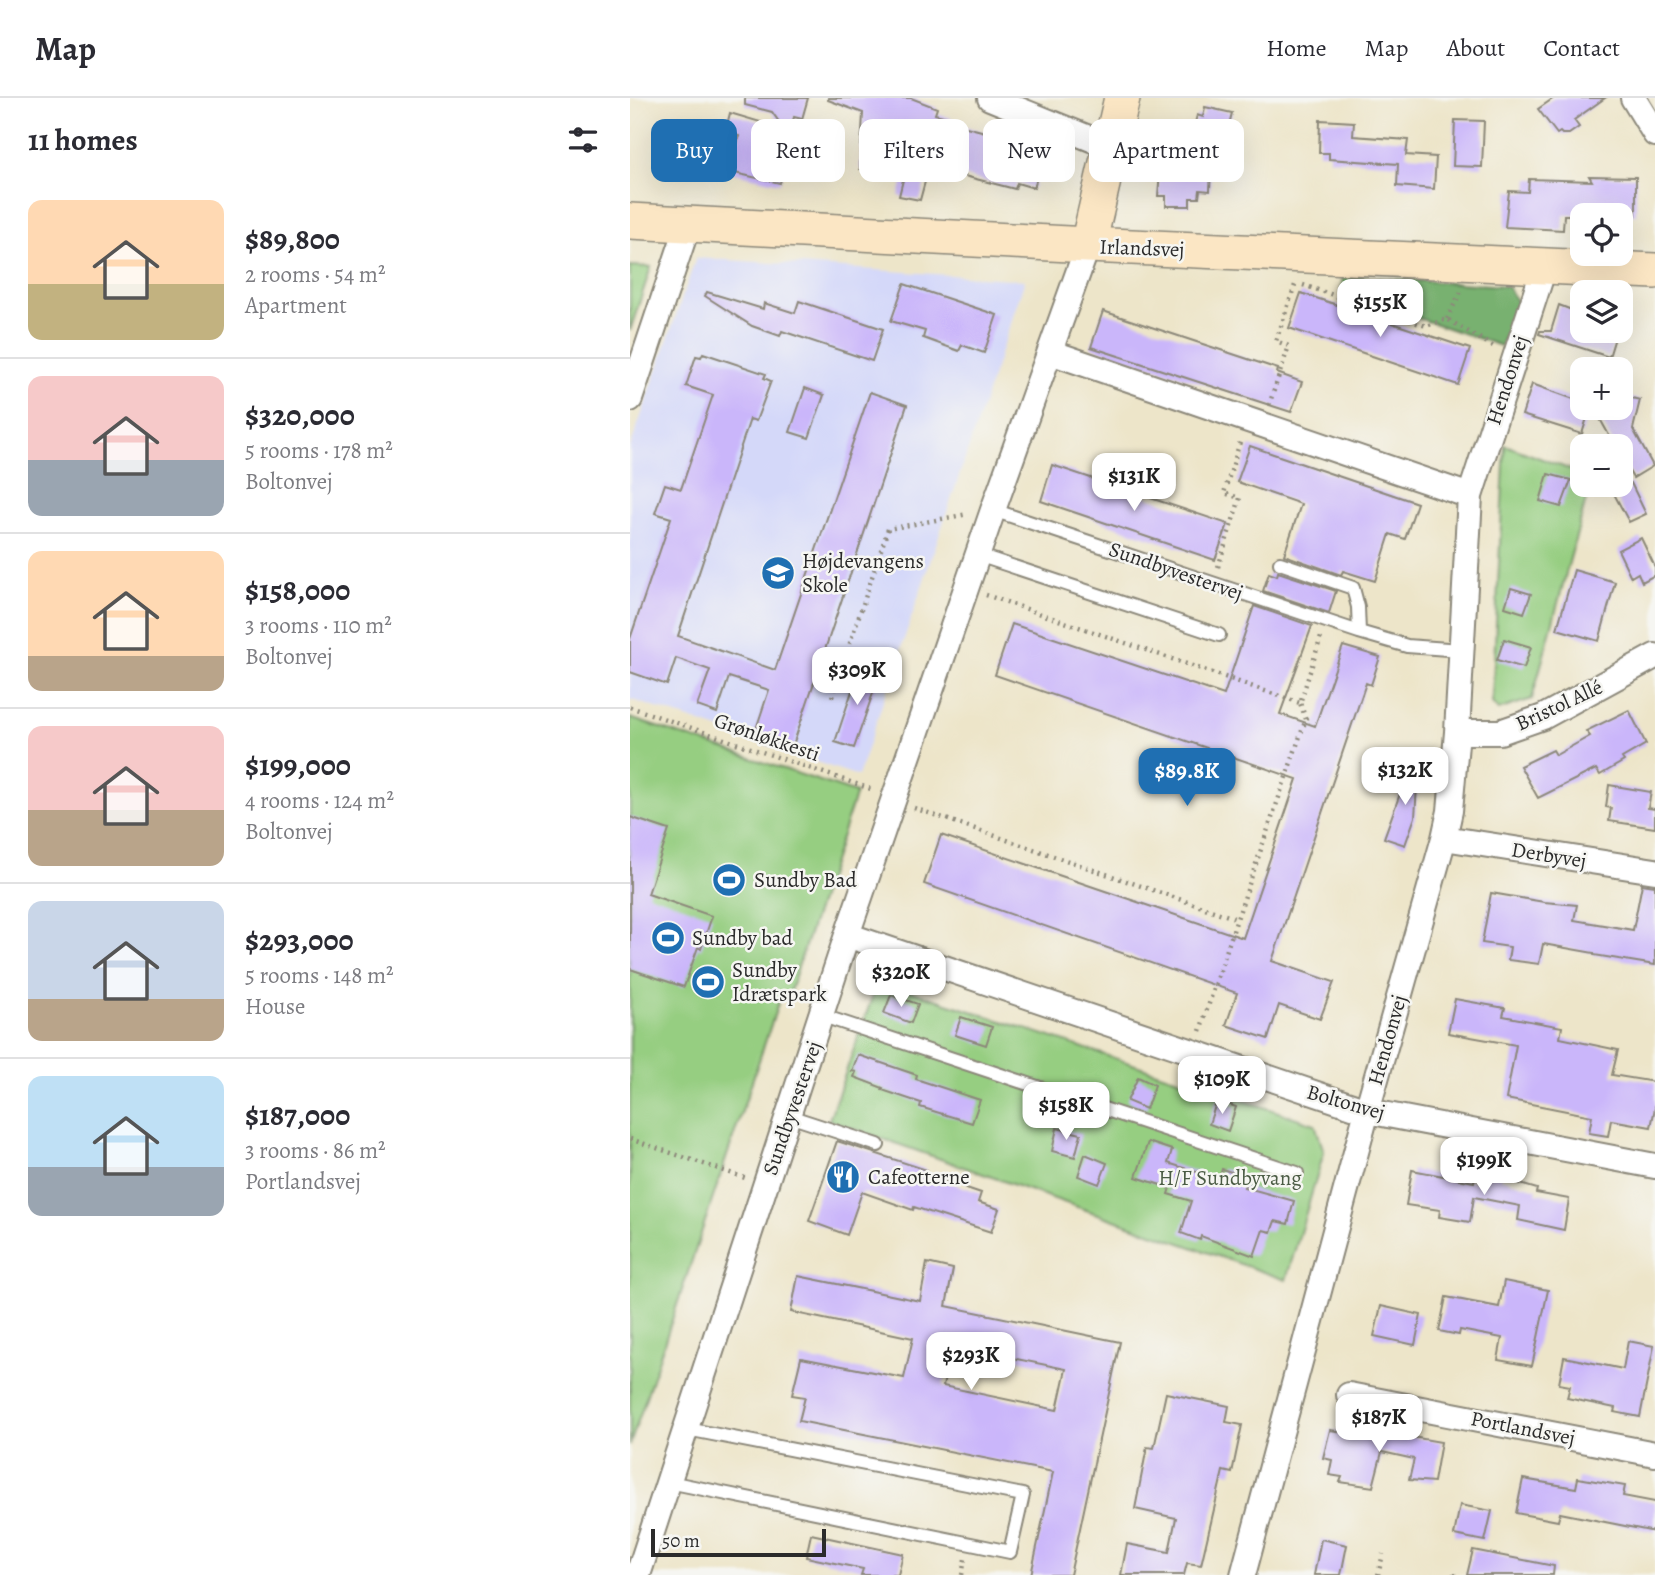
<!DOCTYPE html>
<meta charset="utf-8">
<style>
body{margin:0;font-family:Alegreya,serif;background:#f2f2f3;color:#2b2b33;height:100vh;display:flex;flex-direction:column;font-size:26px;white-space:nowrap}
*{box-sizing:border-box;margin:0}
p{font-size:23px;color:#7c7c81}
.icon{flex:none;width:38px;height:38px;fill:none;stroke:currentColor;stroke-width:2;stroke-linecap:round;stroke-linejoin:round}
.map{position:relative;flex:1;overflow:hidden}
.sheet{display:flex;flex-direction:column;background:#fff;width:630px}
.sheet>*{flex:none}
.banner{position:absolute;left:21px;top:21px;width:665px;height:63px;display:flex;gap:14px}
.controls{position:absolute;left:940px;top:105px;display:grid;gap:14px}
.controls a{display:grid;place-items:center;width:63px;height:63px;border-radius:14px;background:#fff;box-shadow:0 7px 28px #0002;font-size:35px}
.scale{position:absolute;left:21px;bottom:18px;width:175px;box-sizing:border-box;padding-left:7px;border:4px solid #2b2b2b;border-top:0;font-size:19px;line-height:24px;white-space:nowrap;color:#2b2b2b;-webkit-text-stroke:5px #f6f6f2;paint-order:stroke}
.price{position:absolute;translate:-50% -60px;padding:0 16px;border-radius:14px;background:#fff;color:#222;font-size:23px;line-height:46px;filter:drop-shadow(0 2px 4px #0008)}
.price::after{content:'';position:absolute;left:50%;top:42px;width:21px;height:16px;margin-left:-10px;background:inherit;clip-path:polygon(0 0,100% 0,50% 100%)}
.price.active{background:#1f6fb2;color:#fff}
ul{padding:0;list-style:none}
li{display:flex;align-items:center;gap:21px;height:175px;padding:0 28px}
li+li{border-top:2px solid #e1e1e2}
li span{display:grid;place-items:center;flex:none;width:196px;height:140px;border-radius:14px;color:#555}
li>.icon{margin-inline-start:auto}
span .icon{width:84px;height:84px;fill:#fffc;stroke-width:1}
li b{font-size:30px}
h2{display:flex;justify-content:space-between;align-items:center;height:84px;padding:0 28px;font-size:30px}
.chip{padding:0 24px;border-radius:14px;background:#fff;box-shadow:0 7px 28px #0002;font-size:24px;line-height:63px}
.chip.active{background:#1f6fb2;color:#fff}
header{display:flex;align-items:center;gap:42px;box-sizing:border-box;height:98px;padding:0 35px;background:#fff;border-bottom:2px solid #e1e1e2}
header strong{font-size:33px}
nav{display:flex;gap:38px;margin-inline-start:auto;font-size:24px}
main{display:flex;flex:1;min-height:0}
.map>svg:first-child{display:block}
</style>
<header>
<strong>Map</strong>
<nav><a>Home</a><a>Map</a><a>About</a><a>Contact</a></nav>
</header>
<main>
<section class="sheet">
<h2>11 homes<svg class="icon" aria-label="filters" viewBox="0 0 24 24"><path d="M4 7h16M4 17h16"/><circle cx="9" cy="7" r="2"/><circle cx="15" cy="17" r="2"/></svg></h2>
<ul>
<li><span style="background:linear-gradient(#ffd9b3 60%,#c2b280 0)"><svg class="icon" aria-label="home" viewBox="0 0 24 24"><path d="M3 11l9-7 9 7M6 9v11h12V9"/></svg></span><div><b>$89,800</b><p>2 rooms · 54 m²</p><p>Apartment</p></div></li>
<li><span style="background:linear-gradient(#f6c9c9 60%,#9aa5b1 0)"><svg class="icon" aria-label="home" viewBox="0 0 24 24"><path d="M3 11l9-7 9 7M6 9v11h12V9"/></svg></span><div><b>$320,000</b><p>5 rooms · 178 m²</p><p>Boltonvej</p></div></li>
<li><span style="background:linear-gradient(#ffd9b3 75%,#b9a48a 0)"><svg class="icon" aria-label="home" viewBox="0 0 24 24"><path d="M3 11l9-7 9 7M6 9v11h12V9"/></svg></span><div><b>$158,000</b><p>3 rooms · 110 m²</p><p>Boltonvej</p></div></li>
<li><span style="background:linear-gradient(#f6c9c9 60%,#b9a48a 0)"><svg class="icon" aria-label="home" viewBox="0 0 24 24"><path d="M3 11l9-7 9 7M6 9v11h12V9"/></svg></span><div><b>$199,000</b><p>4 rooms · 124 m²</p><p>Boltonvej</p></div></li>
<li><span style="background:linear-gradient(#c9d6e8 70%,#b9a48a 0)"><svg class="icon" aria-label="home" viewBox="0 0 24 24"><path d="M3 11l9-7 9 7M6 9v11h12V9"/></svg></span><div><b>$293,000</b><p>5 rooms · 148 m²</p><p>House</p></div></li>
<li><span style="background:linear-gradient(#bfe0f5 65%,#9aa5b1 0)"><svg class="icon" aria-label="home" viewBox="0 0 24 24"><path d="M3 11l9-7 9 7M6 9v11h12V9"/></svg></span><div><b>$187,000</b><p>3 rooms · 86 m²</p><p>Portlandsvej</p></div></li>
</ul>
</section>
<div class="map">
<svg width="1025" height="1477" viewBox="0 0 1025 1477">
<rect width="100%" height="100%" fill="#f6f6f2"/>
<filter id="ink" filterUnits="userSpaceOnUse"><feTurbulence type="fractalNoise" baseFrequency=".0143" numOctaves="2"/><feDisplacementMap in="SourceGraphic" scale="14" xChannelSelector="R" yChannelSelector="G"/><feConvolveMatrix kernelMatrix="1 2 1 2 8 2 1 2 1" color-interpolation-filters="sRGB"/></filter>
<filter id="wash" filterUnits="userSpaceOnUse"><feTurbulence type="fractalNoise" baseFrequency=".00686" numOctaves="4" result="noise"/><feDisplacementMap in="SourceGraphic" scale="28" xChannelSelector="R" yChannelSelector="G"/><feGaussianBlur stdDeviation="1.57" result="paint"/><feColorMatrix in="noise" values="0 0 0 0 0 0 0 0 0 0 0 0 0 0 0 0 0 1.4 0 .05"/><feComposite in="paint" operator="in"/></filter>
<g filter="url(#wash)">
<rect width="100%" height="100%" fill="#ede5c9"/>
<!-- built -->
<path fill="#d4d8f9" d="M66 160 395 182 228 678 0 601V350Z"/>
<!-- green -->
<path fill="#96ce81" stroke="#607c56" stroke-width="2" d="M0 168 21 169 0 233Z
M875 347 952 376V387H960L902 601 868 612 862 605Z
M0 620 226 695 158 899 151 897 0 1347Z
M259 886 685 1026 694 1054 656 1182 199 1022 244 894Z"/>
<!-- forest -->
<path fill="#78b16f" stroke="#526e4d" stroke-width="2" d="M713 178 877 188 887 204 871 248 711 194Z"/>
<g id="blocks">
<!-- building -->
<path fill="#cab6fa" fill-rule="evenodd" d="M115 0H178L172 21 164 19 151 66 155 67 150 85 100 74 109 38 95 35 100 15 154 31 142 14 115 7Z
M198 0H281L307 10 305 16 321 20V25L363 36 364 33 405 45 402 54 413 57 404 90 387 85 385 91 299 69 290 102 269 98 275 74 230 71 233 15 198 2Z
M924 0H975L944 22 949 29 939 36H932L930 34 927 36 908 11Z
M575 9 602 15 593 50 582 48 580 93 570 92 569 100H560V108H536V98H528L533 35 561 41 567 17 573 19Z
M690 22 724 24 723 38 778 42 776 57 806 59 804 91 767 88 768 66 699 61V55H689Z
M825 22 854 23 852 69 823 68Z
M959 78 1006 79V117H934L933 132 875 129 879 93 898 94 899 81 962 83Z
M274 186 367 217 354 255 332 247 329 253 293 240 295 233 261 223Z
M77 194 133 211 134 205 165 215 169 203 253 231 242 263 152 233 150 238 122 228 75 198Z
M671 195 840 251 828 287 659 230Z
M929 207 952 216V233H987L979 259 909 236 910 233H921Z
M473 213 648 271 647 275 672 284 661 314 461 249Z
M73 255 136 276 134 280 141 283 126 323 120 321 48 538 145 572 240 294 277 307 162 650 124 637 139 592 99 579 87 615 67 608 80 572 46 560 37 587 0 574V541L41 420 25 415 35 386 51 391 83 297 56 288 66 258 71 259Z
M902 286 952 304V310H960L952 336 892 317Z
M175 290 194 297 179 340 160 334Z
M990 297 1010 302 1003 331 1023 368 1003 380 990 358V348H985L964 310H990Z
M620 348 787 405 775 441 760 436 745 483 713 473 711 477 654 457 671 406 607 384Z
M422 367 598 426 585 462 411 403Z
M918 376 941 382 931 409 910 403Z
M1001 385 1016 416 999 424 983 394Z
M1011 440 1025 469V477L1012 484 1008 475 1001 479 988 452Z
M944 472 985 484 969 543 927 531Z
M648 474 706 493 699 515 633 493 639 475 647 478Z
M881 490 901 496 894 515 875 509Z
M624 508 682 528 650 616 685 628 713 548 750 559 741 587 736 585 642 863 704 884 690 921 649 907 638 941 596 927 607 895 294 786 311 737 613 840 667 681 365 577 382 526 594 597Z
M874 541 901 549 894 570 867 562Z
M230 569 250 575 224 650 205 644Z
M999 612 1016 646 992 660 994 663 970 677 966 671 908 700 890 668 923 652 926 657 960 638 956 633Z
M784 657 789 658 785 719 775 747 754 740Z
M979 687 1021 694 1018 710 1025 711V730L979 723 981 710 976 709Z
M0 719 39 732 18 796 82 818 71 851 68 849 54 889 0 871Z
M1012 786 1025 788V867L964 857V855L913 846 909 866 878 862 880 849 852 845 861 795 914 804 947 807 944 822 1003 832Z
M261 897 288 906 281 925 254 915Z
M825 901 875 910 873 918 932 929 930 940 988 952 982 977 1025 984V1010L1021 1029 981 1022 978 1038 959 1035 962 1018 876 1001 886 947 818 935Z
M331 919 362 929 356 947 325 937Z
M228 957 287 977 286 981 350 1002 342 1025 290 1009 291 1005 252 992 253 990 224 979 226 974 222 973Z
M508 979 525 987 516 1011 497 1003Z
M587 1002 606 1009 598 1033 579 1026Z
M427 1030 451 1036 445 1059 422 1053Z
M207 1043 297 1072 295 1076 351 1095 348 1104 369 1111 361 1134 284 1109 283 1112 232 1094 217 1137 179 1123Z
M518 1044 542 1052 538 1065 589 1081 592 1071 617 1079 614 1089 664 1103 658 1126 645 1123 641 1134 633 1132 624 1158 571 1138 570 1142 551 1135 561 1103 538 1096 540 1090 506 1079Z
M455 1056 477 1065 469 1086 448 1078Z
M847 1067 871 1072 870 1080 907 1091 906 1095 939 1101 934 1132 888 1122 890 1108 844 1099 840 1124 809 1119 810 1112 776 1107 782 1072 844 1084Z
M297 1165 323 1171 316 1208 490 1244 440 1477H401L423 1374 169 1323 175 1299 162 1297 171 1260 274 1280 283 1240 161 1214 168 1178 290 1203ZM323 1248 436 1271 427 1312 313 1288Z
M874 1183 918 1192 902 1268 868 1262 872 1240 830 1232 829 1237 809 1233 816 1199 869 1209Z
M751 1208 791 1217 785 1247 744 1238Z
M998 1243 1024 1248 1010 1319 984 1314 985 1310 937 1300 940 1288 929 1286 934 1259 993 1271Z
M536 1295 599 1308 596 1324 612 1327 602 1375 593 1373 571 1467 557 1465 554 1477H491L497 1446 539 1454 546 1420 505 1411 517 1349 524 1350Z
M743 1318 762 1321 759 1335 811 1344 804 1384 779 1382 784 1361 752 1354 743 1389 710 1384 712 1379 699 1377 702 1362 693 1360 700 1332 739 1338Z
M948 1380 995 1388 993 1398 1025 1404V1434L930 1415 928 1423 886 1415 893 1381 946 1390Z
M830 1407 862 1413 855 1443 824 1437Z
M181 1436 273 1456 268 1477H231L233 1471 176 1459Z
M691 1441 717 1447 711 1477H684Z
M843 1452 924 1468 923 1477H837Z"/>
</g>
</g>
<g filter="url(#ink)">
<use href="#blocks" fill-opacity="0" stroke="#8c887a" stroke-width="2"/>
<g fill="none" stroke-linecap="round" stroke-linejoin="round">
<!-- lane casing -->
<g stroke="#8c887a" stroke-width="16">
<path id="lane" d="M363 412 729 534 728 509 723 490 650 465
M348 457 589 537
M729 534 777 548 831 552
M193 918 667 1075
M159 1018 248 1047
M39 1384 380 1454 393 1397 57 1331"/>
</g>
<!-- street casing -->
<g stroke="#8c887a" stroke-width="28">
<path id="street" d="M360 0 481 49
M1003 0 1025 36
M420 254 840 398
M0 301 59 124
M827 634H870L913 619 1025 558
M814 740 1025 773
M217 837 737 1013 1025 1068
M719 1297 1025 1356
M8 1477 217 837 363 412 458 147
M613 1477 737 1013 814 740 820 713 827 634 840 398 915 167"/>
</g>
<!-- secondary casing -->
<g stroke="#8c887a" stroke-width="38">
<path id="secondary" d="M0 123 458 147 1025 173
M458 147 492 0"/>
</g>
<!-- path -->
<path stroke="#8c887a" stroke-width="4.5" stroke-dasharray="2 5" stroke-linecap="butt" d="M673 187 796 228 817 221 866 250
M817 221 832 191
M639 307 659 248 646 243 666 184
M588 469 610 400 594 395 610 344
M356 497 670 605
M202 599 258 431 338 416
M0 609 244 692
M284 710 607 821 676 621 670 605 691 539
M570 933 607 821
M0 1041 115 1080
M332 1477 335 1461
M748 1477 753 1456
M824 1477V1475"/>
<!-- lane -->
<use href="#lane" stroke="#fff" stroke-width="12"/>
<!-- street -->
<use href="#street" stroke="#fff" stroke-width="24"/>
<!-- secondary -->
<use href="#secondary" stroke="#fbe6c4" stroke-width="35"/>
</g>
</g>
<!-- icons -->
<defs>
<g id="school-disc" transform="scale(1.75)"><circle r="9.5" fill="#1f6fb2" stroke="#f6f6f2"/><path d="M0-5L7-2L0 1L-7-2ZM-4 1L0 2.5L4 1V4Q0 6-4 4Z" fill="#fff"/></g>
<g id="stadium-disc" transform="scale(1.75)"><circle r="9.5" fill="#1f6fb2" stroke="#f6f6f2"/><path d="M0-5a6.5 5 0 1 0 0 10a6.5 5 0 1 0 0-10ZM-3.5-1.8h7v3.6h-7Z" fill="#fff"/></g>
<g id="restaurant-disc" transform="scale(1.75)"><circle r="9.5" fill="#1f6fb2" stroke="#f6f6f2"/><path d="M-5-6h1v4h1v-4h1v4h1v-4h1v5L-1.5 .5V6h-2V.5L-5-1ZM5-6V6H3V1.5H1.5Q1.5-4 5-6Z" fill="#fff"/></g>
</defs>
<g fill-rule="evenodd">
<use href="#school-disc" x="148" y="475"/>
<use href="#stadium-disc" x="99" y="782"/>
<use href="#stadium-disc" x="38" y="840"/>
<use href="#stadium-disc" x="78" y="884"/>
<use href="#restaurant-disc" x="213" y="1079"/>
</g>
<g text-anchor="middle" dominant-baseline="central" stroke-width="5" stroke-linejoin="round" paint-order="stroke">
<!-- street labels -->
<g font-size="21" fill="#2b2b2b" stroke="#f6f6f2">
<text transform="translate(512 150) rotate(2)">Irlandsvej</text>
<text transform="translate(877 282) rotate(-72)">Hendonvej</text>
<text transform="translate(546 473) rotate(19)">Sundbyvestervej</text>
<text transform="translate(929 607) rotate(-25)">Bristol Allé</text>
<text transform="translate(137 639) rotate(19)">Grønløkkesti</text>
<text transform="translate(919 757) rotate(9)">Derbyvej</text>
<text transform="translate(757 942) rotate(-74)">Hendonvej</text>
<text transform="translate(716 1004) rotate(16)">Boltonvej</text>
<text transform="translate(162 1010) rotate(-71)">Sundbyvestervej</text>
<text transform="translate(893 1330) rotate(11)">Portlandsvej</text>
</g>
<!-- poi labels -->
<g font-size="21" fill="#2b2b2b" stroke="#f6f6f2" text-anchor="start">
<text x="172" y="463">Højdevangens<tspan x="172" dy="24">Skole</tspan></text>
<text x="124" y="782">Sundby Bad</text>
<text x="62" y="840">Sundby bad</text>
<text x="102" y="872">Sundby<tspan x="102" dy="24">Idrætspark</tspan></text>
<text x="238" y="1079">Cafeotterne</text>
</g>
<!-- park labels -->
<g font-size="21" fill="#4b5c45" stroke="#f6f6f2">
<text x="600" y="1080">H/F Sundbyvang</text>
</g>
</g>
</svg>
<div class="controls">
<a><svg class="icon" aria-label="locate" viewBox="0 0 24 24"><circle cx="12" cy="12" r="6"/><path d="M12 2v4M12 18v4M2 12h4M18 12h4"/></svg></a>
<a><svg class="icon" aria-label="layers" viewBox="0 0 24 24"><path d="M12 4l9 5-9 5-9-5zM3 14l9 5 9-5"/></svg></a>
<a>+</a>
<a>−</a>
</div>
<div class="scale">50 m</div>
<b class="price" style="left:750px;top:241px">$155K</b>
<b class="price" style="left:504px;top:415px">$131K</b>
<b class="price" style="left:227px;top:609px">$309K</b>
<b class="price" style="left:775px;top:709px">$132K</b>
<b class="price active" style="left:557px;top:710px">$89.8K</b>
<b class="price" style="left:271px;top:911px">$320K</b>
<b class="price" style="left:592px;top:1018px">$109K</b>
<b class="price" style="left:436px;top:1044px">$158K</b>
<b class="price" style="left:854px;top:1099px">$199K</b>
<b class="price" style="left:341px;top:1294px">$293K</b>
<b class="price" style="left:749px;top:1356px">$187K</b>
<div class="banner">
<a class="chip active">Buy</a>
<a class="chip">Rent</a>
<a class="chip">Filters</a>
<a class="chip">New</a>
<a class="chip">Apartment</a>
</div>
</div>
</main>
